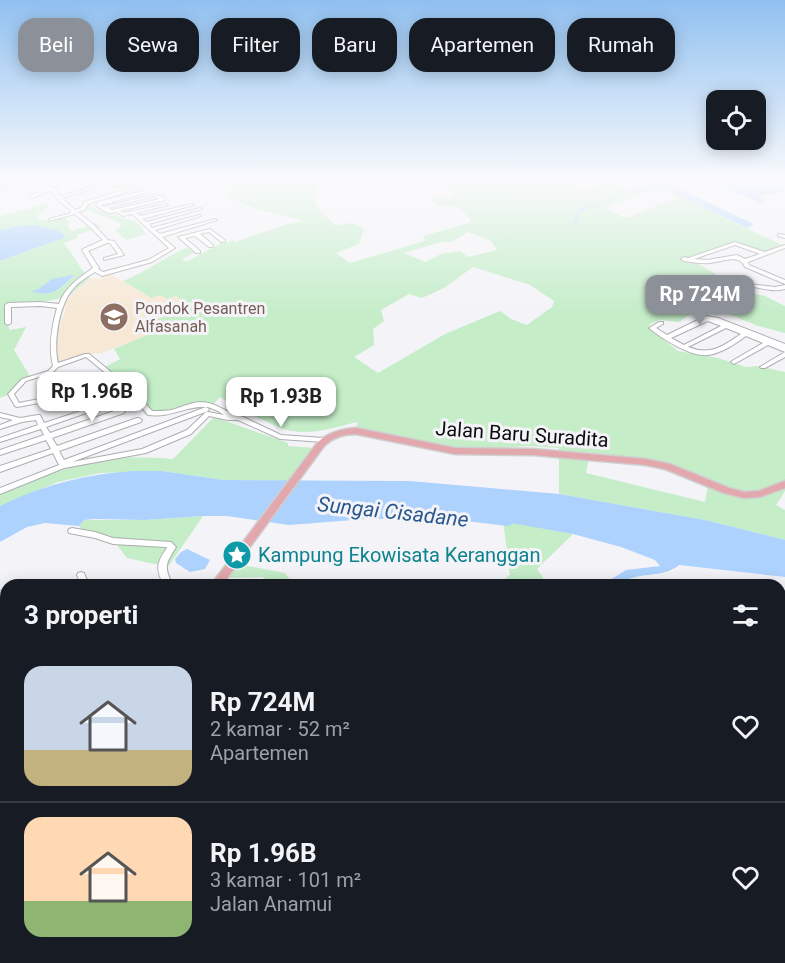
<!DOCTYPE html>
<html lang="id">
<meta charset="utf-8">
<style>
body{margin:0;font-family:Roboto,sans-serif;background:#20242c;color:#f1f3f6;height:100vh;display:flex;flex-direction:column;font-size:22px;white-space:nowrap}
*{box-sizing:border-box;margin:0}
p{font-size:20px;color:#9ea1a6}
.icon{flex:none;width:33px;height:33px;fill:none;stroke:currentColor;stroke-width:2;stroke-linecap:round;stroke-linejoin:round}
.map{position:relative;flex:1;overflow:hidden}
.side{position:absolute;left:0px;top:579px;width:786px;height:384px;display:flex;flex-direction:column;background:#171b24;border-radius:18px 18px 0 0;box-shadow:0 3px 15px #0003}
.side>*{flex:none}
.banner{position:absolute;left:18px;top:18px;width:750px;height:54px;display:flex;gap:12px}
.controls{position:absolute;left:706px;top:90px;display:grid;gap:12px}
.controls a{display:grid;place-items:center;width:60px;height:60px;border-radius:12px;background:#171b24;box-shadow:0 3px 15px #0003;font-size:30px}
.price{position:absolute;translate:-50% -51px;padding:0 14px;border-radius:12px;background:#fff;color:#222;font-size:20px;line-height:39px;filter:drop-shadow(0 2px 3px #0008)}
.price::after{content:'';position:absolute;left:50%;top:36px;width:18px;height:14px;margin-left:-9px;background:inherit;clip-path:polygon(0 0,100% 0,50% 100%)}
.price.selected{background:#8c9099;color:#fff}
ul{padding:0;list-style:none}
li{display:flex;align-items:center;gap:18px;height:150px;padding:0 24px}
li+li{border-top:2px solid #363941}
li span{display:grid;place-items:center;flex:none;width:168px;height:120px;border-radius:18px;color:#555}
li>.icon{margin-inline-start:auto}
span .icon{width:72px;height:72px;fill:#fffc;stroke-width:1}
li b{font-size:26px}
h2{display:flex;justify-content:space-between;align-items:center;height:72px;padding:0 24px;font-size:26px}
.chip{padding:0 21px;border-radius:18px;background:#171b24;box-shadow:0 3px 15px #0003;font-size:21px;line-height:54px}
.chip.selected{background:#8c9099;color:#fff}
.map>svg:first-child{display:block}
</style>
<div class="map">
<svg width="785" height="963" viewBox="0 0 785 963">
<rect width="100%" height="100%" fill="#f4f4f8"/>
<!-- education -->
<path fill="#f7e8d5" d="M111 274 151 298 161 295 175 296 191 307 154 321 153 333 102 353 80 355 59 363 55 345 57 332 65 312 64 302 90 278 99 279Z"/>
<!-- green -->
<path fill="#c4edc8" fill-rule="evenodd" d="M105 180H199L169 184 159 189 148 183 108 189Z
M210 180H271L273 184 281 185 292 180H320C310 206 317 207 336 225L354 223 364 229 359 244 336 253 350 263 425 241 423 236 472 222 459 207 437 206 433 199 453 196 450 189 429 180H558L582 189 609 184 630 191 654 184 782 245 761 255 736 244 692 260 748 293 765 296 785 306V333L758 326 726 313 716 315C706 309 688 312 680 322L660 320 650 324 648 328 678 351 718 358 746 367 758 366 785 372V491L776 505 785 510V540L705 520 559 494V448L528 446 446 451 357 433V422C337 427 313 435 292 431 277 429 234 406 220 397L214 404C191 401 167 421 144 414L140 399 103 368 120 359 114 349 152 333 153 321 190 307 176 296 167 299 161 295 151 298 123 281C146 272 166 256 189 247V250H193L194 253 182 259 186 262 223 242 226 243 234 240 235 242 287 224 304 221C278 213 248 210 225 194L231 191 230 186ZM657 188 677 198 626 218 603 208ZM468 232 491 241 497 250 468 257 460 251 441 254 426 262 404 253 441 242H452ZM473 267 530 285 554 301 552 307 527 325 511 319 500 311 445 334 378 373 354 357 374 345 373 329 384 321 381 310 409 294 422 298 444 288ZM590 453C636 456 666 468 708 485L705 502 586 473Z
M90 203 94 208 137 222 146 234 126 240 115 230 121 227 119 222 86 210 85 205Z
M46 204 48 207 37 216 41 221 64 216 70 224 67 226 72 231 96 223 101 227 77 235V238L64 243C74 255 78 267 90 278L68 297 11 308 4 318 10 330 26 327 14 350 31 378C14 383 17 393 0 398V261L41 246 14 227 0 231V216Z
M214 417 288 443V446L315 448 294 481 223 480 162 471 100 473 58 482 0 506V492C31 481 62 468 94 461 120 456 147 457 173 459Z
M203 516 168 567 127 558 110 536 82 530 79 526 84 520H145Z
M503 521 573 534 537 569 548 585H527L524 582 522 585H497L510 575Z
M228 562 285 573 294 585H275L262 577 222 578Z
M183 957H306L304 963H180Z"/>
<!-- water -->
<path fill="#add2fd" d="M707 180H760L785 189 772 194 760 196 764 204Z
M661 181C693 194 722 210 754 224L747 228 654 184Z
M35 225 59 231 66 237 0 261V231L14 227Z
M72 275 74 276C56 290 55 298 30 291L37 290 52 279Z
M134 471H162L223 480 410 481 559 494 705 520 785 540V577L679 565C665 576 652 573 636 577 622 580 617 585 602 585L626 570 660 566 655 560 621 547 573 534 482 518 367 519 289 525 227 516H203L145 520 94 519 84 520 79 526 45 523 27 527 0 542V506C43 485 86 474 134 471Z
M187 549 210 560 205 569 190 572 176 563 175 559 181 552Z"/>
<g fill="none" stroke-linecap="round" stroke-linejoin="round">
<!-- stream -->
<path stroke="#add2fd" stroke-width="1.5" d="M575 225 578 211 664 180"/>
<!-- river -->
<path fill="#add2fd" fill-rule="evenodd" d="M465 513 508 518 511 519 513 522 511 525 508 526 465 521 462 519 460 517 462 515Z"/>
<!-- minor casing -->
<g stroke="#aeadb1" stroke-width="2">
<path id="minor" d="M156 180H163L88 204 85 210 78 212 94 225 108 240 114 241 124 255 104 260V258L118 254 110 243H107L88 251 99 268 98 269 103 272 148 260 169 248 132 214 123 216 116 212 109 213 96 206 97 202 143 191 145 192V193L101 205 104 207 155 194 165 198V200L120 211 124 213 166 204 168 205 136 213 140 216 192 204 194 205 142 219 146 222 200 208 202 209 149 224 152 228 199 215 201 216 155 230 160 234 215 219 217 220 162 237 175 248 152 262 102 276 95 272C87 277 78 282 72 290 59 306 53 343 58 363L85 354H89L133 390 152 411C159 411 165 411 172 410 181 407 190 403 200 402 217 402 227 414 241 416L281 435 324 438 328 440 324 442 280 439 238 420H228L209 416 191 434 146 453 64 468 0 494V488L59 465 53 453 0 472V466L51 449 46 440 0 455V450L44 435 41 429 0 442V438L38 425 36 420 22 422 0 429V425L13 420 0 417V413L20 418 38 415H40L44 423 108 402H112L113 403 112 404 46 427 50 433 120 409H122L125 411 124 413 52 438 57 446 137 418H139L142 420 141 422 59 451 64 460 206 407C185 406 171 418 148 415L129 392 112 378 50 401 17 407 15 406 8 394 22 379 48 371 53 366C48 346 52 326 57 308L40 306 11 307V323L8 325 5 323V305L8 303 40 302 59 304C65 287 79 278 93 268L82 250 83 249 103 240 90 227 75 214 49 221V219L71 213V211L58 200 51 190 34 198H30V196L50 187 48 183H31L0 190V188L31 181H51L60 196 100 185V187L62 198 75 210 81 208 84 202ZM154 196 159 199 112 210 108 208ZM86 357 108 375 55 395 49 385H45L44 386 49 397 19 403 14 394 26 381 52 373 58 367ZM206 407H208L218 411 224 415 208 412H206L187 430 142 449 72 462 208 411 209 409Z
M210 229 225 240V242H221L209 232 200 234 213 245V247H209L195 236 185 238 200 251V253H196L178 237Z
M778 234 785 235V238L778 236Z
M735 242 765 252 785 245V248L748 262 749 265 785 280V284L745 267C739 253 722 262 709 263 701 264 692 262 684 261L681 259 684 257 688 258ZM735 245 760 254 745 259 737 255 707 260 694 259Z
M748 284 775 287 785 285V289C774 292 765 289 754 287 749 287 744 287 739 286Z
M706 316 718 318 785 344V352L768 345 734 364 731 362 732 361 763 343 746 336C735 344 722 353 708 355 690 357 663 339 649 328L659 322H663V324L656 328 667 335ZM708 321 721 326 684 345 671 338ZM726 328 741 334C723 346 711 356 688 347Z
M785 352V357L765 368H761L760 367Z
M72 528 95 532 113 538 171 542 176 547C166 563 163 567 173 585H164C155 569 157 562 167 548L166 547 113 544 95 538 69 533 68 531 69 529Z
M81 572 84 573 89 585H81L77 575 78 573Z
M0 591 6 593V601L0 599Z
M6 652V663L3 666 0 667V656L3 653Z
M0 686C6 688 6 691 6 697L3 699 0 697Z"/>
</g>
<!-- major casing -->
<g stroke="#cfcfcf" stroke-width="3">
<path id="major" d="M356 428 455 448 533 449 646 459 670 464 729 488 744 492 759 491 785 481V488L760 497 744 498 724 493 665 469 646 465 533 455 455 454 356 434C343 434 333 437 324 446L222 585H211L318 442C329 432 342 429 356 428Z
M6 755V769L0 772V758Z"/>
</g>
<!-- minor -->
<use href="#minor" fill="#fff" fill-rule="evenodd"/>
<!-- major -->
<use href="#major" fill="#e2a8ad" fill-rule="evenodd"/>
</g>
<!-- sky -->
<linearGradient id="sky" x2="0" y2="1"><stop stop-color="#90c0f0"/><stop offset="0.57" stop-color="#fafafc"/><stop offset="1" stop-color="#fafafc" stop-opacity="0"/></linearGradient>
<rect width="785" height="315" fill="url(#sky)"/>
<!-- icons -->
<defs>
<g id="school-disc" transform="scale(1.5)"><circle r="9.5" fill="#8d6e63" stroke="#f4f4f8"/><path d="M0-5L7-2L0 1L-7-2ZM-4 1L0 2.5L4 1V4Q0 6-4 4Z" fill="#fff"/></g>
<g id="sight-disc" transform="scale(1.5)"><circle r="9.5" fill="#0f9aa8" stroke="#f4f4f8"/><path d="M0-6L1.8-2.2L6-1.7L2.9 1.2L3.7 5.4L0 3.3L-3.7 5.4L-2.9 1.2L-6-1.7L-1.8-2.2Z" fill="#fff"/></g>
</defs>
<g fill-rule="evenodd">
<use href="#school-disc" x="114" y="317"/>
<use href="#sight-disc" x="237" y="555"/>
</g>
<g text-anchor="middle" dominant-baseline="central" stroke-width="6" stroke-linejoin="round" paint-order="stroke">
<!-- far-education labels -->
<g font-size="16" fill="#785e54" stroke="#f4f4f8" text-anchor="start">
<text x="135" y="308">Pondok Pesantren<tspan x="135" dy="18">Alfasanah</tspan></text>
</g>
<!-- street labels -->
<g font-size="20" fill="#0d0d0e" stroke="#f4f4f8">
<text transform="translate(522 434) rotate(4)">Jalan Baru Suradita</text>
</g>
<!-- culture labels -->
<g font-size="20" fill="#0d838f" stroke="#f4f4f8" text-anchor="start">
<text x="258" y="555">Kampung Ekowisata Keranggan</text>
</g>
<!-- water labels -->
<g font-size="21" font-style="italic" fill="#28588e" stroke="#f4f4f8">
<text transform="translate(393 512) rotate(6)">Sungai Cisadane</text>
</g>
</g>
</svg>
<div class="controls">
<a><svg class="icon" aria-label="locate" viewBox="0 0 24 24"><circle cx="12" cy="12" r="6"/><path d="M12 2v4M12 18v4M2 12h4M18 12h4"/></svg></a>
</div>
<b class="price selected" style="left:700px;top:326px">Rp 724M</b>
<b class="price" style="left:92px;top:423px">Rp 1.96B</b>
<b class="price" style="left:281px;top:428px">Rp 1.93B</b>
<div class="banner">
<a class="chip selected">Beli</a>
<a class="chip">Sewa</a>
<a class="chip">Filter</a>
<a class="chip">Baru</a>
<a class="chip">Apartemen</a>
<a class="chip">Rumah</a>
</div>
<section class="side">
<h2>3 properti<svg class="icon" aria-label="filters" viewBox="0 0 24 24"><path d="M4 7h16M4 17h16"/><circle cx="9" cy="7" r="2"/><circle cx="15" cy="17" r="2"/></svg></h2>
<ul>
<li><span style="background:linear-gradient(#c9d6e8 70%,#c2b280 0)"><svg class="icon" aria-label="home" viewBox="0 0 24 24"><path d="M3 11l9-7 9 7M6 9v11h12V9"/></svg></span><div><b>Rp 724M</b><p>2 kamar · 52 m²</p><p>Apartemen</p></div><svg class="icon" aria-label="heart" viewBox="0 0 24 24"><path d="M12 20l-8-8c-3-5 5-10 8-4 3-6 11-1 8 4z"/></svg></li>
<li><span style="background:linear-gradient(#ffd9b3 70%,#8fb573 0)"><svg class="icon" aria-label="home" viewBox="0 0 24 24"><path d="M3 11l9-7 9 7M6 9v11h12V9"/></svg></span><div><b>Rp 1.96B</b><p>3 kamar · 101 m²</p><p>Jalan Anamui</p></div><svg class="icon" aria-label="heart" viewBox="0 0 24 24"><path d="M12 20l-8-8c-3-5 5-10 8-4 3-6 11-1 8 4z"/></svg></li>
</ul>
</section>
</div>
